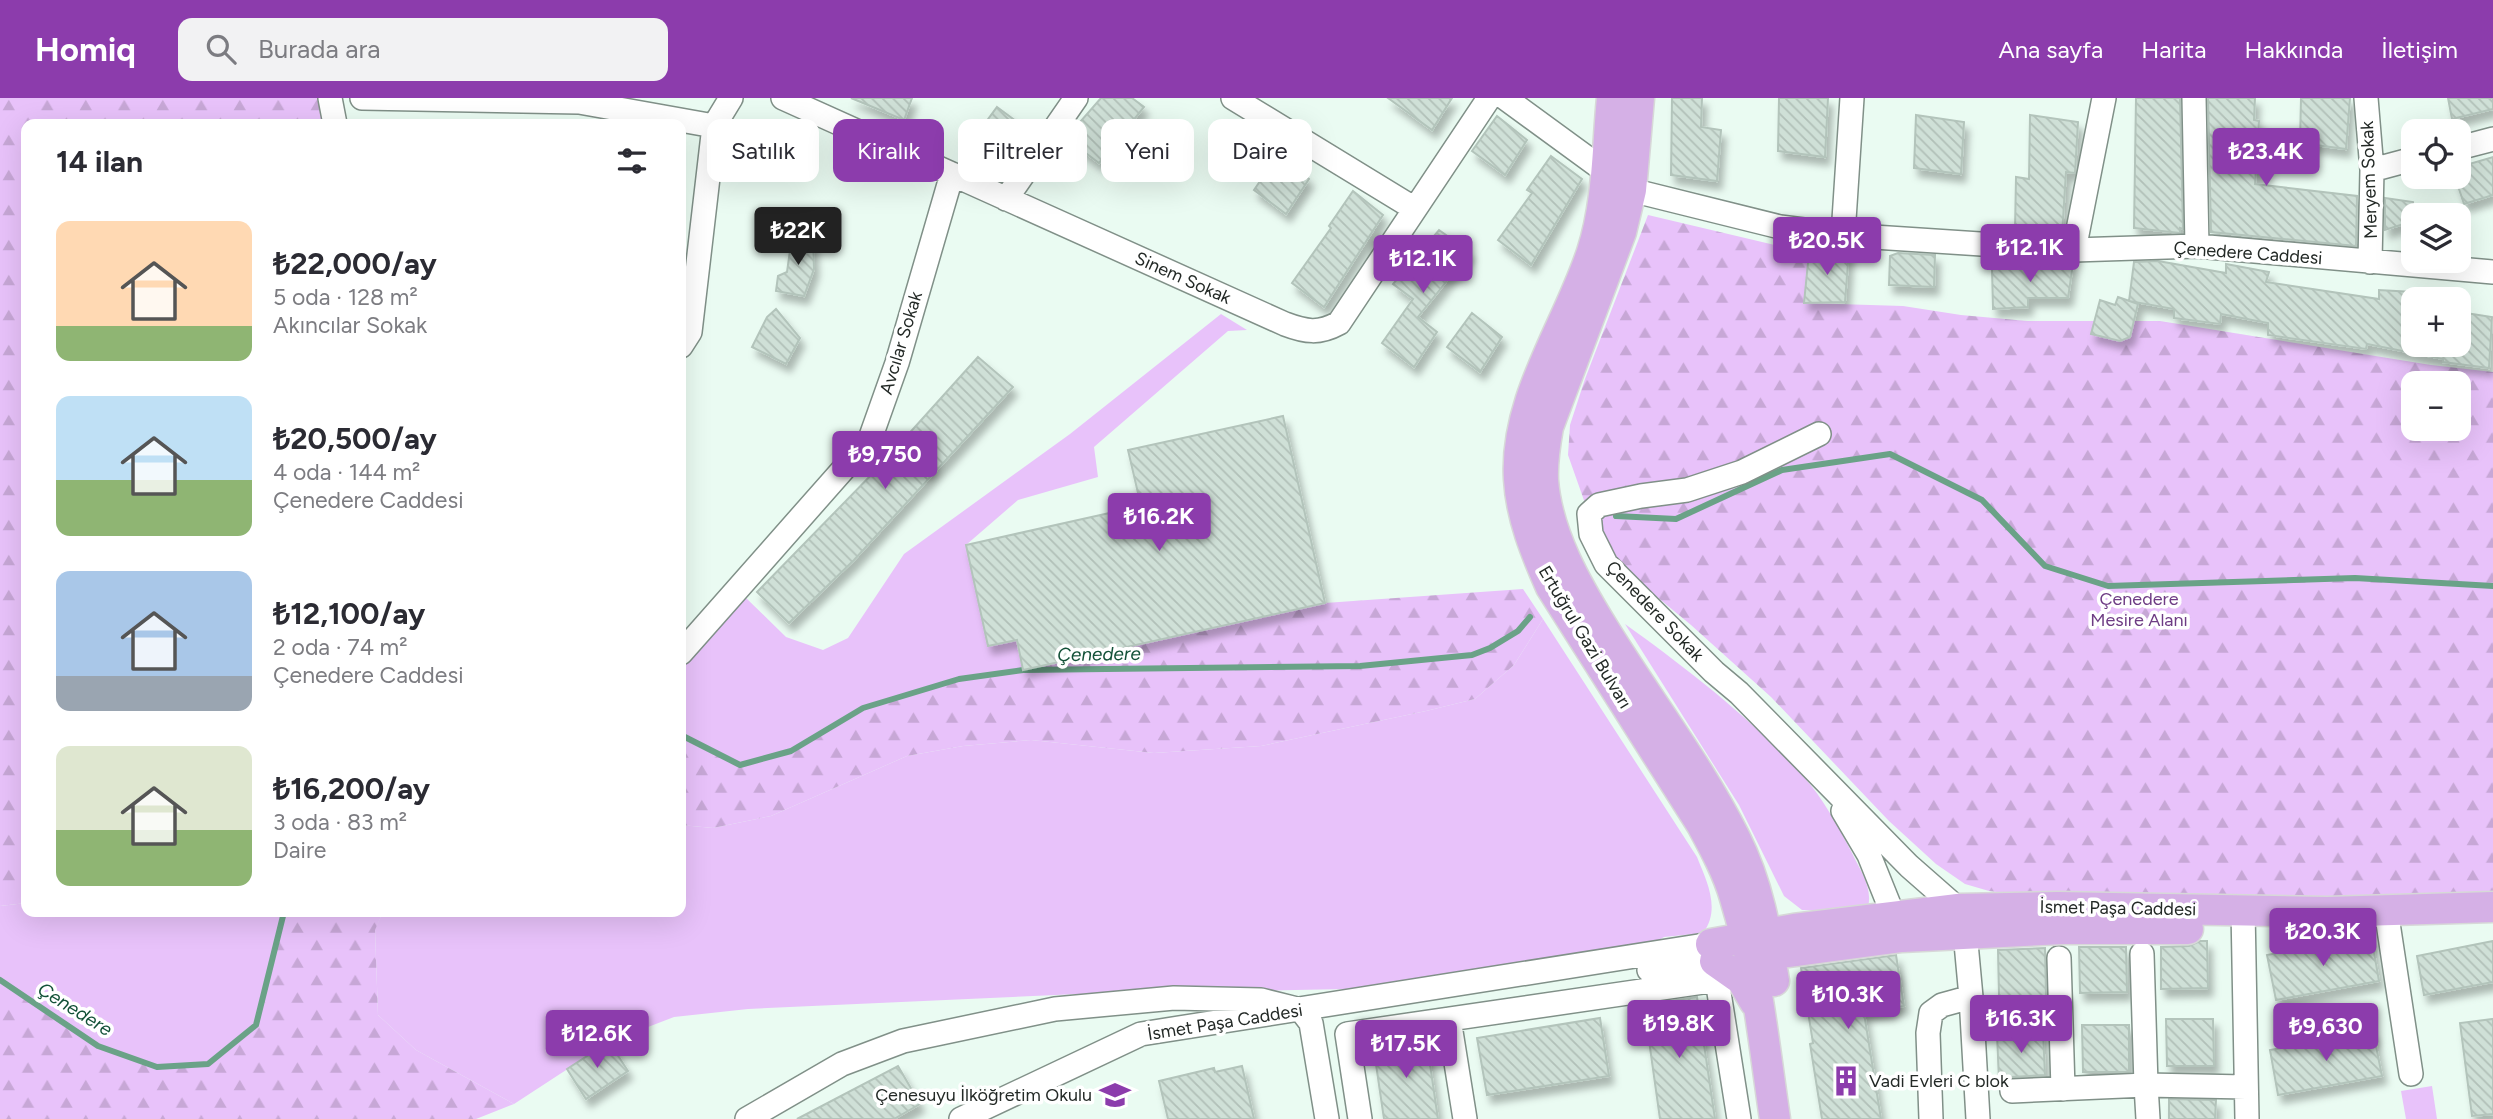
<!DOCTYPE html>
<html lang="tr">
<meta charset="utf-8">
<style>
body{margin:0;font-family:Figtree,sans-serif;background:#f2f2f3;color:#2b2b33;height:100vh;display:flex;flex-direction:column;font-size:26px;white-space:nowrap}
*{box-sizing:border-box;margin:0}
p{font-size:23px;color:#7c7c81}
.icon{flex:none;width:38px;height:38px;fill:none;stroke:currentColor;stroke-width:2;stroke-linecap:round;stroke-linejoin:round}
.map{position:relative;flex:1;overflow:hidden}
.sheet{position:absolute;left:21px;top:21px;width:665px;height:798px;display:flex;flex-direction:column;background:#fff;border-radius:14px;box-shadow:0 7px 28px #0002}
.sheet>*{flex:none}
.guide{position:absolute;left:707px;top:21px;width:665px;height:63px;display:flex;gap:14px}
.tools{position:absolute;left:2401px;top:21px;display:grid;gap:14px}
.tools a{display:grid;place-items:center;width:70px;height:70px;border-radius:14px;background:#fff;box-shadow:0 7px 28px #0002;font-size:35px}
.price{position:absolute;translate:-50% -60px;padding:0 16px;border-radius:7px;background:#8c3cac;color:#fff;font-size:23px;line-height:46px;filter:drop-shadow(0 2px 4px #0008)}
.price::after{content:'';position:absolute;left:50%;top:42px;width:21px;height:16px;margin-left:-10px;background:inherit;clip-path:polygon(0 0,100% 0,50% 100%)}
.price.current{background:#222;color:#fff}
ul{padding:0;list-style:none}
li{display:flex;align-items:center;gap:21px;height:175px;padding:0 35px}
li span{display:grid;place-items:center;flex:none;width:196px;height:140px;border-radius:14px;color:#555}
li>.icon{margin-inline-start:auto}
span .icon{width:84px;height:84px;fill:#fffc;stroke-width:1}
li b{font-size:30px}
h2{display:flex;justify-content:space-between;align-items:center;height:84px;padding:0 35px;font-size:30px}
.chip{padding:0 24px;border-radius:14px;background:#fff;box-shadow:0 7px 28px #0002;font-size:24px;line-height:63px}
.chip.current{background:#8c3cac;color:#fff}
header{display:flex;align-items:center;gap:42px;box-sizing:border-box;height:98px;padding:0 35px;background:#8c3cac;color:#fff}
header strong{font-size:33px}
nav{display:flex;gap:38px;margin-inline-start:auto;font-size:24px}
.search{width:490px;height:63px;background:#f2f2f3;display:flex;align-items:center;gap:18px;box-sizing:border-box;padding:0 24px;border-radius:14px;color:#7c7c81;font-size:26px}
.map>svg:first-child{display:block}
</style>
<header>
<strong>Homiq</strong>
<div class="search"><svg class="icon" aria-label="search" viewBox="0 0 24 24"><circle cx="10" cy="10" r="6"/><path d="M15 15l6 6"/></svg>Burada ara</div>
<nav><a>Ana sayfa</a><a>Harita</a><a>Hakkında</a><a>İletişim</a></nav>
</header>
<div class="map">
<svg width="2493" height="1021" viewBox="0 0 2493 1021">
<defs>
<pattern id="forest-firs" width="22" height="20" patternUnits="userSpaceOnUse" patternTransform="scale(1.75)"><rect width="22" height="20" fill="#e8c2fa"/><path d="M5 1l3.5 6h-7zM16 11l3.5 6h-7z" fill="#c7a7d6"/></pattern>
<pattern id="building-back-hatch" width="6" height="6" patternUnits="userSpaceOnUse" patternTransform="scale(1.75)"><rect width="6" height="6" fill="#cfe0d7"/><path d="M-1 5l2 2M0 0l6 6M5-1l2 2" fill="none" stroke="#b1c0b8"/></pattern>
<filter id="shadow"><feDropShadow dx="4.5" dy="8" stdDeviation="3.5" flood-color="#0004"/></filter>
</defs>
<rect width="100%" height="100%" fill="#eafbf2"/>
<!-- green -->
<path fill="#e8c2fa" d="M1221 216 1247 232 1228 233 1094 349 1098 379 1018 402 966 447 988 548 1016 542 1023 572 959 581 863 610 791 653 740 667 681 637V562L745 499 786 539 823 552 848 540 904 456 1070 336Z
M1543 521 1697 759C1707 784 1721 811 1703 835L1664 839 1641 852 1449 882 1346 891 1078 896 748 911 674 919 609 944 514 1006 416 952 378 917 375 831 383 814H681V727L713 730 771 718 907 658 963 648 1031 642 1154 655 1261 648 1426 613 1475 601 1514 567Z
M1625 526C1685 569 1755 623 1803 678 1823 700 1838 728 1852 755 1860 772 1873 790 1868 809L1840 813 1802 812 1784 798 1739 707Z
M26 805V814H284L256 927 208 966 157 969 98 948 0 882V808Z
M2432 988 2437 1021H2406L2401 993Z"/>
<!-- forest -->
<path fill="url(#forest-firs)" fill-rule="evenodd" d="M0 0H330L335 26H26V805L0 808Z
M1648 117 1809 155 1805 205 1903 208 1961 217 2027 223H2160L2431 267 2493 274V798L2327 806 2027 798 1989 793 1965 786 1936 766 1889 723 1771 599 1691 527 1628 475 1605 447 1586 408 1568 357 1570 327 1585 281ZM2413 285H2459V331H2413Z
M1523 491 1543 521 1514 567 1475 601 1426 613 1261 648 1154 655 1031 642 963 648 907 658 771 718 713 730 681 727V637L740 667 791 653 863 610 959 581 1023 572 1325 505Z
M284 814H383L375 832 378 917 416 952 514 1006 476 1021H0V882L98 948 157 969 208 966 256 927Z"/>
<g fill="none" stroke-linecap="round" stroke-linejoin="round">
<!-- stream -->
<path stroke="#6aa287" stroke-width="6" d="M1616 418 1676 421 1782 372 1890 356 1982 402 2045 468 2108 488 2355 480 2493 488
M681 637 740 667 791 653 863 610 959 581 1023 572 1360 568 1472 557 1490 550 1518 533 1530 519
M0 882 98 948 157 969 208 966 256 927 284 814"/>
</g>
<!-- building -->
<path fill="url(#building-back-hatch)" stroke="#b3c4bb" stroke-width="2" filter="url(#shadow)" d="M851 0H912L904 22Z
M1101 0H1132L1144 9 1099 65 1066 40Z
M1388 0H1452L1432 32Z
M1672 0H1702L1701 29 1721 32 1717 83 1671 77Z
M1779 0H1828L1825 59 1778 53Z
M2136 0H2180L2183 131 2180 130V135L2134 130Z
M2208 0H2255L2254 22 2259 23 2255 86 2357 98 2356 148 2211 134Z
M2301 0H2350L2346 51 2300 45Z
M2448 0H2493V11L2452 21Z
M997 9 1028 32 1005 67 972 43Z
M1916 17 1964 24 1961 76 1914 70Z
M2030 17 2078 24 2075 75 2066 74 2062 137 2015 132 2016 79 2029 81Z
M1497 18 1527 42 1505 77 1472 53Z
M1278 57 1309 81 1286 116 1254 92Z
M1551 58 1582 81 1531 167 1498 142 1532 95 1527 92Z
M2493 59V97L2464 106 2455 79H2459V69Z
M1353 93 1383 117 1324 209 1292 185 1331 130 1329 128Z
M2385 100 2413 104V123L2385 132Z
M1439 132 1470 154 1418 219 1437 234 1414 269 1382 245 1413 201 1393 186Z
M792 138 813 139 814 171 804 198 776 193 778 178 787 174Z
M1849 152 1845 204 1804 205 1809 155Z
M1898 155 1935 157 1934 189 1889 187 1890 158Z
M2031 163 2073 166 2068 200H2028V209L1993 211 1992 171 2031 167Z
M2158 163 2226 175V166L2269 174 2266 184 2379 201V192L2413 194V247H2459V214L2492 219 2489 270 2443 264V261L2367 246 2366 251 2268 237V225L2221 216 2220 226 2174 220V211L2129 203 2134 164Z
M2118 199 2138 206 2130 239 2120 243 2091 236 2100 202 2115 207Z
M776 211 800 240 786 266 752 249 767 219Z
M1472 215 1502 239 1480 274 1447 249Z
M978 259 1013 289 854 462 789 525 757 494 878 370Z
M1283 318 1325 505 1023 572 1017 542 988 548 966 447 1141 408 1128 352Z
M2371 837 2379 883 2276 902 2267 857Z
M2200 843H2207L2208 890 2161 891V849L2189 848Z
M2493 843V884L2424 897 2417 858Z
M2079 849H2126L2127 894 2080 895Z
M2045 850 2046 898H1999L1998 852Z
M1896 857 1904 908 1864 915 1881 1021H1822L1810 946 1813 945 1801 870Z
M1697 899 1715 1021H1660L1644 907Z
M1600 920 1609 978 1487 997 1477 940Z
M2166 921H2213L2214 968H2167Z
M2493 921V1016L2472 1018 2460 925Z
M2082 927H2129V974H2083Z
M2373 933 2382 978 2278 997 2270 952Z
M2043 934 2045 977 2011 979 1999 983 1997 936Z
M1426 939 1438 1021H1384L1373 946Z
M609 944 628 973 586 1001 567 971Z
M898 968 920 1006 894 1021H797Z
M1242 968 1254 1021H1168L1159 983 1214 970 1215 974Z
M2169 1001 2216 1002 2215 1021H2169Z"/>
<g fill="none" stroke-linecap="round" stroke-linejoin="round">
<!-- minor casing -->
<g stroke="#809088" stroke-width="26">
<path id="minor" d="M330 0 335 26
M362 0 579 4 714 28
M783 0 1285 226C1306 234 1319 236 1339 225L1489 0
M1233 0 1415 111
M1505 0 1631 92 1780 129 1843 137 2074 152 2197 148 2493 174
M2194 0 2197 148
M2366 0 2372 72 2370 164
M2459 50 2493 41
M2372 72 2413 61
M1006 101 1076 0
M1843 137 1852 0
M2074 152 2104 0
M681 248 690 234 714 28 731 0
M1819 336 1742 374 1687 392 1641 398 1599 407 1589 416 1591 436 1606 466 1714 574 1739 595 1909 768 1958 811 1966 845 1971 899 1978 1021
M681 555 870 341 897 265 952 76
M1843 713 1869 757 1900 834
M2243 812 2247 1021
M2386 812 2411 976
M2142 856 2146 987 2246 989
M2059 860 2063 991
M1649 872 1715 863
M1449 921 1465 1021
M2012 993 2146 987 2148 1021
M747 1021 842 966 903 943 1055 911 1174 900 1261 902 1301 912 1311 925 1327 1021
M961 1021 1141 936 1711 846
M1360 1021 1347 936 1717 882 1739 1021
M1931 1021 1928 935 1931 915 1942 907 1971 899"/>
</g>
<!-- major casing -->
<g stroke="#d7d8d8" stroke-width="33">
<path id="major" d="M1612 0C1607 50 1608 105 1592 154 1568 228 1514 301 1519 381 1521 419 1536 455 1551 489L1702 727C1715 751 1728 775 1735 800 1757 871 1764 948 1775 1021
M1639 0 1631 92 1621 134 1548 329C1545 346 1542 363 1543 382 1547 436 1577 488 1605 533 1647 601 1699 668 1735 740 1758 786 1766 832 1774 883
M1711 846 1794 831 1958 811 2058 809 2327 814 2493 809
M1750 859 1902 839 2063 831H2188
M1715 863 1742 882 1755 904"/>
</g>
<!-- minor -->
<use href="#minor" stroke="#fff" stroke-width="23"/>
<!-- major -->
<use href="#major" stroke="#d5b0e6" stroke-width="30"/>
</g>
<!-- icons -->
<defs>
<g id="building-bare" transform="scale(2.415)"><path d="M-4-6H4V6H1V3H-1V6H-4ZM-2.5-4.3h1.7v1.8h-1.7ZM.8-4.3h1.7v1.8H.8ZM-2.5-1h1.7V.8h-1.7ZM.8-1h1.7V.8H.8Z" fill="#8c3cac" stroke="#fff" stroke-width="2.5" paint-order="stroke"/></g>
<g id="school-bare" transform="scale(2.415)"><path d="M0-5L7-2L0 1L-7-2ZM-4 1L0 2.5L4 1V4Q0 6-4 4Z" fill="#8c3cac" stroke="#fff" stroke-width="2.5" paint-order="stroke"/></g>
</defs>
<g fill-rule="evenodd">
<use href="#building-bare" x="1846" y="983"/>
<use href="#school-bare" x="1115" y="997"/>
</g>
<g text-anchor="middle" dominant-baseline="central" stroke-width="7" stroke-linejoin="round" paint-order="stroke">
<!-- street labels -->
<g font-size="18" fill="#232926" stroke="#fff">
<text transform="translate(2369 82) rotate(-92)">Meryem Sokak</text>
<text transform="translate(2248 155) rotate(4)">Çenedere Caddesi</text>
<text transform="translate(1183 180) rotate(24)">Sinem Sokak</text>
<text transform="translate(901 245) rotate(-73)">Avcılar Sokak</text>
<text transform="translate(1655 513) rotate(46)">Çenedere Sokak</text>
<text transform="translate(1585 539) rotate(59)">Ertuğrul Gazi Bulvarı</text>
<text transform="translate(2118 810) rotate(1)">İsmet Paşa Caddesi</text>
<text transform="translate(1225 924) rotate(-9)">İsmet Paşa Caddesi</text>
</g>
<!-- park labels -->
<g font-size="18" fill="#6e3c84" stroke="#fff">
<text x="2139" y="501">Çenedere<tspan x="2139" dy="21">Mesire Alanı</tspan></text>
</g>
<!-- poi labels -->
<g font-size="18" fill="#232926" stroke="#fff" text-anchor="start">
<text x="1869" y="983">Vadi Evleri C blok</text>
<text x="1092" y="997" text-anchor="end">Çenesuyu İlköğretim Okulu</text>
</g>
<!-- water labels -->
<g font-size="19" font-style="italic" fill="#135138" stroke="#fff">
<text transform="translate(1099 556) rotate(-1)">Çenedere</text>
<text transform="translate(75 911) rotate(32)">Çenedere</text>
</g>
</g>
</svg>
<div class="tools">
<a><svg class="icon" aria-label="locate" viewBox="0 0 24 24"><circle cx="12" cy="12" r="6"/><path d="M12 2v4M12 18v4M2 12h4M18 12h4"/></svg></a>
<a><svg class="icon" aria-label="layers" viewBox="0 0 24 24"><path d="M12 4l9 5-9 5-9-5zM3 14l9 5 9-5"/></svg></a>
<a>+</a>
<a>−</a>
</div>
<b class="price" style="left:2266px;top:90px">₺23.4K</b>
<b class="price current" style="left:798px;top:169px">₺22K</b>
<b class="price" style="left:1827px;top:179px">₺20.5K</b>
<b class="price" style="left:2030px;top:186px">₺12.1K</b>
<b class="price" style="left:1423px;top:197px">₺12.1K</b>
<b class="price" style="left:885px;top:393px">₺9,750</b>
<b class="price" style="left:1159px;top:455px">₺16.2K</b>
<b class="price" style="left:2323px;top:870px">₺20.3K</b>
<b class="price" style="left:1848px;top:933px">₺10.3K</b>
<b class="price" style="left:2021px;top:957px">₺16.3K</b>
<b class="price" style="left:1679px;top:962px">₺19.8K</b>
<b class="price" style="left:2326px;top:965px">₺9,630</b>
<b class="price" style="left:597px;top:972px">₺12.6K</b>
<b class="price" style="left:1406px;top:982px">₺17.5K</b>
<div class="guide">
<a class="chip">Satılık</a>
<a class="chip current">Kiralık</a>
<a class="chip">Filtreler</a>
<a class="chip">Yeni</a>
<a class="chip">Daire</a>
</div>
<section class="sheet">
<h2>14 ilan<svg class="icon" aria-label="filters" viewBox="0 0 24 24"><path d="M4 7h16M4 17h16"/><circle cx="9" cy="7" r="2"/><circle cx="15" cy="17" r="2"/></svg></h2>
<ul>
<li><span style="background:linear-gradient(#ffd9b3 75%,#8fb573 0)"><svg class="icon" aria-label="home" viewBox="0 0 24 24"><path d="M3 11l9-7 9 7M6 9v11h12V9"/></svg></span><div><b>₺22,000/ay</b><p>5 oda · 128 m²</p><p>Akıncılar Sokak</p></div></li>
<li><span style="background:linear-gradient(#bfe0f5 60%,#8fb573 0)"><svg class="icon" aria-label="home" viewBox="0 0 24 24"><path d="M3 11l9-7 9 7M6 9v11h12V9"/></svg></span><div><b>₺20,500/ay</b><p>4 oda · 144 m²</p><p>Çenedere Caddesi</p></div></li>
<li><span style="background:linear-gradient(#a9c7e8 75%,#9aa5b1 0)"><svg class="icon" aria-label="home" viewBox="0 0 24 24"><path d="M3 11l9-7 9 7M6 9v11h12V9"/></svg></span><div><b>₺12,100/ay</b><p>2 oda · 74 m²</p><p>Çenedere Caddesi</p></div></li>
<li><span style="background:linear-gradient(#dfe7d0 60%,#8fb573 0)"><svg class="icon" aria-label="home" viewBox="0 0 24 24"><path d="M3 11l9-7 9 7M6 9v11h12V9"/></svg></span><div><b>₺16,200/ay</b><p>3 oda · 83 m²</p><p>Daire</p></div></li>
</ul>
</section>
</div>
